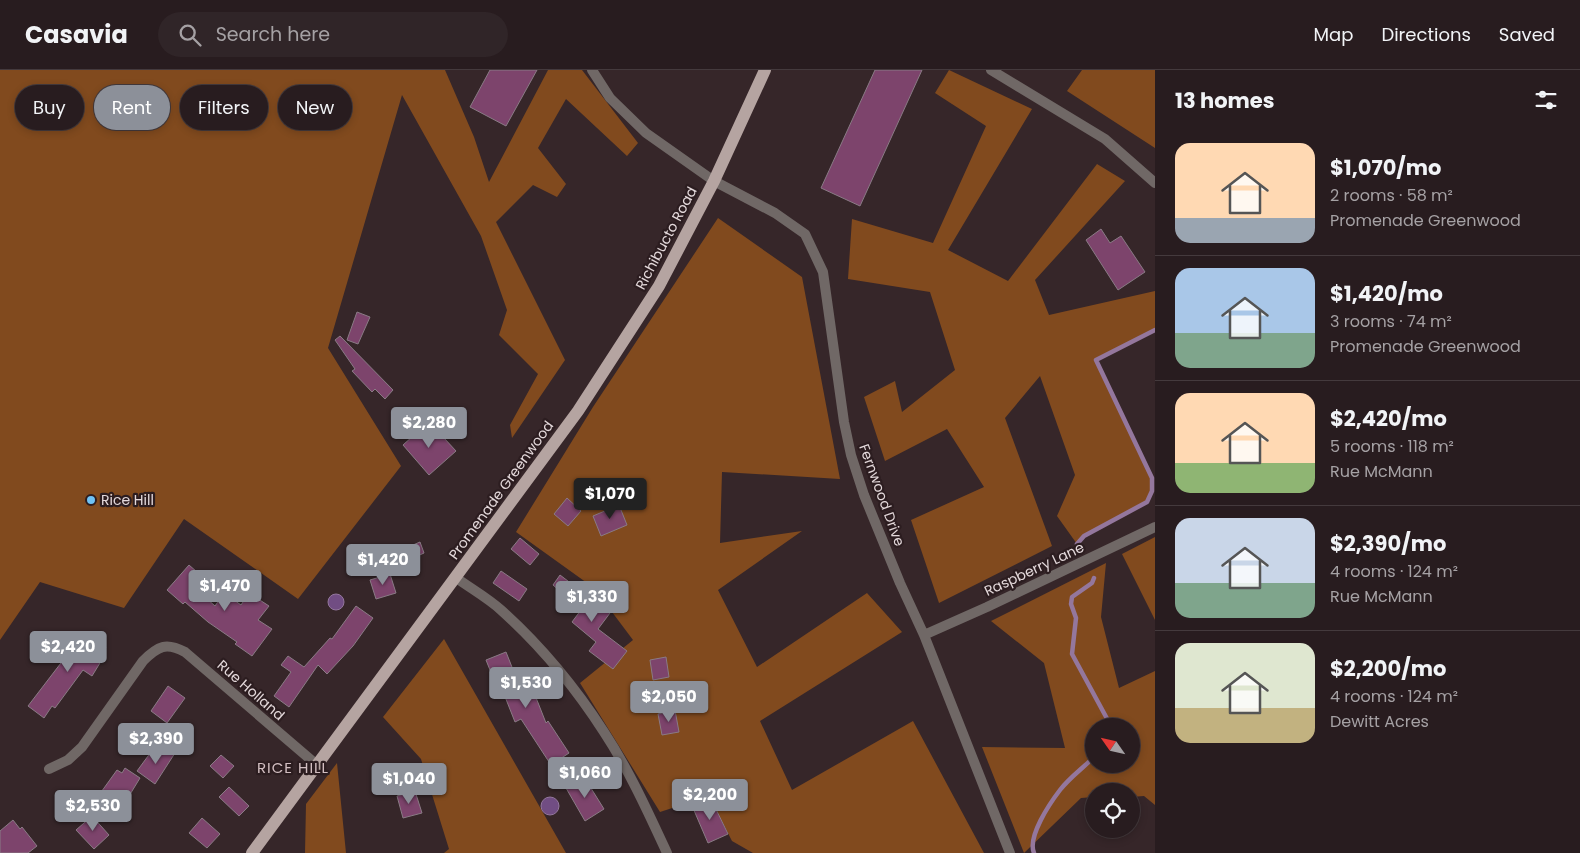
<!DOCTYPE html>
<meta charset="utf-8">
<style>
body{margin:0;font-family:Poppins,sans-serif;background:#302528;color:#f1f3f6;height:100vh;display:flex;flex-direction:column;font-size:19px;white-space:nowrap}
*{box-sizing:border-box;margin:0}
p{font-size:16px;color:#a5a1a4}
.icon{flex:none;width:28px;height:28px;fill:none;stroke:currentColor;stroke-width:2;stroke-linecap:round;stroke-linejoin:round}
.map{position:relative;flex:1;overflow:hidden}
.details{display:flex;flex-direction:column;background:#281c1f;width:425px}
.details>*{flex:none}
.top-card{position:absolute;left:15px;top:15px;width:475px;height:45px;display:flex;gap:10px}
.needle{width:32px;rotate:304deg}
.tools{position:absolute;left:1085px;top:648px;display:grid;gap:10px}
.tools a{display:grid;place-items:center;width:55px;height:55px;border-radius:50%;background:#281c1f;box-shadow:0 2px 8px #0003,0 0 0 1px #443a3d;font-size:25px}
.price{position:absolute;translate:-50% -42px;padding:0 11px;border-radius:5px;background:#8c9099;color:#fff;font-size:16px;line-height:32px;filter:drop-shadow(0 1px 2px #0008)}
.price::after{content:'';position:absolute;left:50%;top:30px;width:15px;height:11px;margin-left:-8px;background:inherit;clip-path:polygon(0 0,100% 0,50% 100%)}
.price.on{background:#222;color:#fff}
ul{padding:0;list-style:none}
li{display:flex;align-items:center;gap:15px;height:125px;padding:0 20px}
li+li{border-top:1px solid #443a3d}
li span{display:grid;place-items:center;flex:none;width:140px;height:100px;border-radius:15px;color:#555}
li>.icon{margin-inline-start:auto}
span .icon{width:60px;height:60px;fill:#fffc;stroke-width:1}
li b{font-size:21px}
h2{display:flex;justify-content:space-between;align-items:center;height:60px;padding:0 20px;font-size:21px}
.tag{padding:0 18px;border-radius:22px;background:#281c1f;box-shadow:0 2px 8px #0003,0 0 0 1px #443a3d;font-size:18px;line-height:45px}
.tag.on{background:#8c9099;color:#fff}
header{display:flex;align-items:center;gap:30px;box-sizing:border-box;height:70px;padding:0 25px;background:#281c1f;border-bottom:1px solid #443a3d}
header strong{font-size:24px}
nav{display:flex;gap:28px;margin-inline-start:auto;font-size:18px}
.search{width:350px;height:45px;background:#302528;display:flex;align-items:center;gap:12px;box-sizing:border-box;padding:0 18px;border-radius:28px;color:#a5a1a4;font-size:19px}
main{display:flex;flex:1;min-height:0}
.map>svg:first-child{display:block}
</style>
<header>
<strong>Casavia</strong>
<div class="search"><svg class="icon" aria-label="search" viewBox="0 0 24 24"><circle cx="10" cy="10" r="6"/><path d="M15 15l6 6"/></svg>Search here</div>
<nav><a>Map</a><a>Directions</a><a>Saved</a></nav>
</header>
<main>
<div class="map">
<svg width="1155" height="783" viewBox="0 0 1155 783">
<rect width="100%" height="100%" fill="#362629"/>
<!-- forest -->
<path fill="#814a1e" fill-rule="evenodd" d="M0 0H445L474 67 489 112 548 0H582L638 73 627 86 566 29 538 78 566 114 557 127 533 115 496 152 565 290 512 368 510 355 538 304 499 265 507 240 481 166 402 25 328 278 401 396 298 529 184 449 124 538 40 512 0 570Z
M949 0 1032 39 948 180 1008 211 1097 94 1125 111 1035 210 1049 245 1155 221V260L1096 290 1152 408V421L1147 432 1084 466 1077 474 1057 446 1075 405 1040 306 1005 348 1052 476 939 533 911 450 984 417 947 359 885 391 864 327 895 311 902 342 955 300 930 222 848 209 852 149 933 173 986 56 935 23Z
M1082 0H1155V78L1067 21Z
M718 148 802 207 840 409 722 402 720 473 802 461 718 520 757 597 867 523 902 562 760 651 792 720 913 651 984 783H753L732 771 709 726 660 742 580 613 633 570 594 518 516 462 593 337Z
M1155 467V550L1122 484Z
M1106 493 1101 547 1119 618 1155 601V735L1144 726 1131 727V721H1094V727L1081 728 1024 783 982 677 1065 678 1044 593 991 551ZM1094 656H1131V694H1094Z
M444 569 566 783H444L449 779 421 689 383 647Z
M337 693 346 783H305L306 734Z"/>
<!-- water -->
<path fill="#714d83" stroke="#94779d" d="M328 532a8 8 0 1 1 16 0a8 8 0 1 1-16 0Z
M541 736a9 9 0 1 1 18 0a9 9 0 1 1-18 0Z"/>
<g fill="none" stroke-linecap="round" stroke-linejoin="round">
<!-- stream -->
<path stroke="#94779d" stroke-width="4.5" d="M1077 474 1084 466 1147 432 1152 421V408L1096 290 1155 260
M1094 508 1092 513 1072 527 1071 534 1076 548 1072 584 1111 656
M1034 783C1027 767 1050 733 1060 720 1069 708 1083 698 1094 687"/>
</g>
<!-- building -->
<path fill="#7d446c" stroke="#8a7b85" d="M490 0H537L506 56 470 37Z
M875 0H922L860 136 821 118Z
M1101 159 1110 173 1121 166 1145 202 1118 220 1086 170Z
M357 242 370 247 358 274 347 270Z
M340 266 393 320 385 329 375 319 372 322 352 301 355 299 335 270Z
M432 355 456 381 429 405 403 375 423 357 426 361Z
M567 428 581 441 568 456 554 444Z
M619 435 627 455 601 466 593 446Z
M520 468 539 484 530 495 511 479Z
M420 472 424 483 411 489 406 478Z
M189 495 205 509 196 519 215 536 224 523 241 535 249 523 269 536 258 550 272 559 252 586 235 574 237 572 208 552 185 532 183 534 167 520Z
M501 501 527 519 519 531 493 513Z
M390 504 396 523 376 529 370 510Z
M560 505 610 543 598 559 627 581 613 599 589 581 596 572 572 552 581 540 553 515Z
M356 536 373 548 353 576 327 604 318 595 289 637 274 626 291 602 281 595 288 586 304 597 330 568 332 569Z
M67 566 84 576 90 567 106 577 100 586 103 588 92 606 83 600 55 638 52 636 44 648 28 636 64 589 56 584Z
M506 582 523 625 533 620 546 653 548 651 569 683 551 695 521 649 515 652 500 614 496 615 486 590Z
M666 587 669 607 653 610 650 590Z
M168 616 185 628 167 653 151 641Z
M675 640 679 662 662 665 658 644Z
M165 676 175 683 155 714 137 701 151 682 158 688Z
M221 685 234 696 223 708 210 696Z
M125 698 140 708 129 726 123 722 114 735 99 725 117 700 122 703Z
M584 707 604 739 585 751 566 718Z
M229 717 249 736 239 746 219 727Z
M415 721 422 743 403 748 397 726Z
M711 729 728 764 708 773 693 738Z
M92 746 109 765 94 779 76 760Z
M202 748 220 764 207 778 189 763Z
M13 750 20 759 22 757 37 776 28 783H0V761Z"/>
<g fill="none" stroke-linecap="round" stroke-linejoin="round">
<!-- street -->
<path stroke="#706866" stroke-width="10" d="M592 0 610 28 646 63 714 111 775 143 805 164 823 202 844 352 851 385 864 425 900 513 924 565 1010 783
M991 0 1105 69 1155 113
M455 507C470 518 488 528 501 540 541 576 575 617 604 662 629 700 648 742 667 783
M924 565 987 537 1155 457
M49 699 68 690 82 677 143 591C158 576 166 572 185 582L317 695"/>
<!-- primary -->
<path stroke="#b5a4a1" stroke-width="12" d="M252 783 578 341 659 216 714 111 765 0"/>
</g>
<!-- markers -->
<circle fill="#6fc2f4" stroke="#2c1d20" stroke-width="2" cx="91" cy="430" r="5"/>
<g text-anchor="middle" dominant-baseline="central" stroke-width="4.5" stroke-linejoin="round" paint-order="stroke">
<!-- street labels -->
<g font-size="14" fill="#e4d9db" stroke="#2c1d20">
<text transform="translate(666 168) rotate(-62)">Richibucto Road</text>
<text transform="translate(501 420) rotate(-54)">Promenade Greenwood</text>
<text transform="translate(882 425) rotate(70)">Fernwood Drive</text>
<text transform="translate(1034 499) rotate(-25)">Raspberry Lane</text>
<text transform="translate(251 620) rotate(41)">Rue Holland</text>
</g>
<!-- poi labels -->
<g font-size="14" fill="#e4d9db" stroke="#2c1d20" text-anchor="start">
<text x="101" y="430">Rice Hill</text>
</g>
<!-- neighbourhood labels -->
<g font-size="15" letter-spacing="1" fill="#d2bec1" stroke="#2c1d20">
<text x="293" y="697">RICE HILL</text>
</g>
</g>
</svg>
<div class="tools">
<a><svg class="needle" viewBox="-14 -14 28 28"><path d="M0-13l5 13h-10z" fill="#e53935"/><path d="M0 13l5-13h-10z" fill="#a5a1a4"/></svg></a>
<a><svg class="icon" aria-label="locate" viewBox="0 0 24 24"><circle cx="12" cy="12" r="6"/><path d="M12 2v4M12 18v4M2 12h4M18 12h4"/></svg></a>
</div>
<b class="price" style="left:429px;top:379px">$2,280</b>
<b class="price on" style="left:610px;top:450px">$1,070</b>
<b class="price" style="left:383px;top:516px">$1,420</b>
<b class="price" style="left:225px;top:542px">$1,470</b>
<b class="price" style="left:592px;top:553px">$1,330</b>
<b class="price" style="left:68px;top:603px">$2,420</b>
<b class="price" style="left:526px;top:639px">$1,530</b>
<b class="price" style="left:669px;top:653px">$2,050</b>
<b class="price" style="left:156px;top:695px">$2,390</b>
<b class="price" style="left:585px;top:729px">$1,060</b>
<b class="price" style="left:409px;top:735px">$1,040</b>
<b class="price" style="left:710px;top:751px">$2,200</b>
<b class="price" style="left:93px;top:762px">$2,530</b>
<div class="top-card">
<a class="tag">Buy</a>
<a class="tag on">Rent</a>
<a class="tag">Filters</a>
<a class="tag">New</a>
</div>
</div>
<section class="details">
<h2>13 homes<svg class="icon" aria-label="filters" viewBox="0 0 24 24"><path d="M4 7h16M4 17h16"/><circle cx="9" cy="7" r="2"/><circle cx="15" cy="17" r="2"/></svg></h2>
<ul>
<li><span style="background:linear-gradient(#ffd9b3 75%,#9aa5b1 0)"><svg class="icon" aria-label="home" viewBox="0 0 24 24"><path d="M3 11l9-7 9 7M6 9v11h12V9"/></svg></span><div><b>$1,070/mo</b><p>2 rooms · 58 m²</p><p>Promenade Greenwood</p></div></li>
<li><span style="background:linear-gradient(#a9c7e8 65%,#7fa58c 0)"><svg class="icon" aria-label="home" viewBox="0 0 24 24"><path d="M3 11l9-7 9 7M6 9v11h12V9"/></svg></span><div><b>$1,420/mo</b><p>3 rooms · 74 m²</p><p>Promenade Greenwood</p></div></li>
<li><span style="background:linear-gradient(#ffd9b3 70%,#8fb573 0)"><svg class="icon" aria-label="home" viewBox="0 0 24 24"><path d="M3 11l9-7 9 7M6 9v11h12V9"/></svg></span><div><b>$2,420/mo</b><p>5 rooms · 118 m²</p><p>Rue McMann</p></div></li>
<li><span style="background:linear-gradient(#c9d6e8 65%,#7fa58c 0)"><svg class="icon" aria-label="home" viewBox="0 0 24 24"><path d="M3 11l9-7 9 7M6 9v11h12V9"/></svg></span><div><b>$2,390/mo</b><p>4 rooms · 124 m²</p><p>Rue McMann</p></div></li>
<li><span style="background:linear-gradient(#dfe7d0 65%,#c2b280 0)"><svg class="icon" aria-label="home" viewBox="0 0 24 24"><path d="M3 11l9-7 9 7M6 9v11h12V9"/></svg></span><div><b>$2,200/mo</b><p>4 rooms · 124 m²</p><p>Dewitt Acres</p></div></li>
</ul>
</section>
</main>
